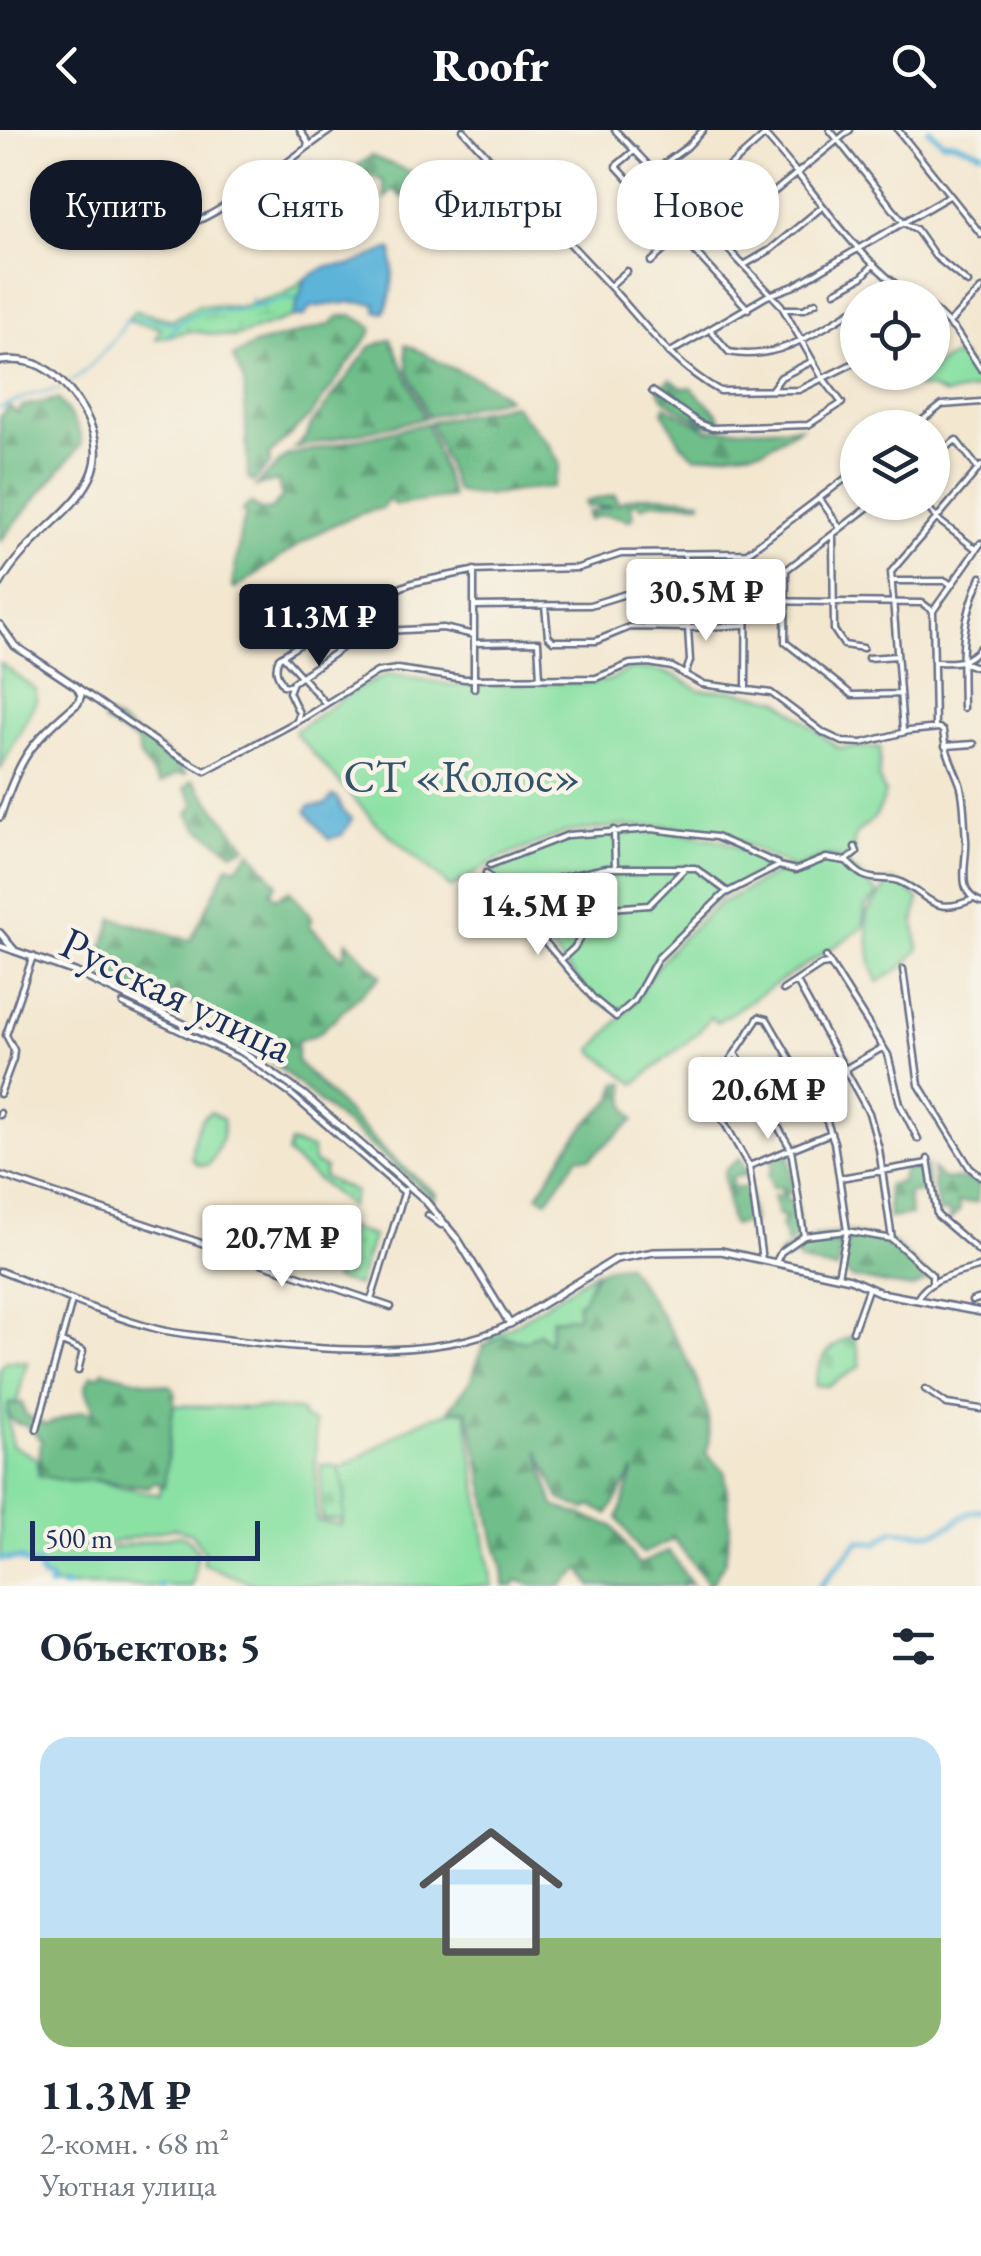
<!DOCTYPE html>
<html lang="ru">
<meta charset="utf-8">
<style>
body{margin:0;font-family:"EB Garamond",serif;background:#f6f6f7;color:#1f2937;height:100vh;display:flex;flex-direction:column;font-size:38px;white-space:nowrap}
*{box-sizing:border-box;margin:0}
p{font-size:32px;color:#747a83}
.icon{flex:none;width:55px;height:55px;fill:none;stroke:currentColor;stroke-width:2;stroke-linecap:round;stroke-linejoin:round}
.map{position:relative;height:1456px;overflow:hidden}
.panel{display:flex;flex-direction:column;background:#fff;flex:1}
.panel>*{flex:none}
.banner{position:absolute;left:30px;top:30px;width:922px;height:90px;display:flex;gap:20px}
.tools{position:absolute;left:840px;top:150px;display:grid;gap:20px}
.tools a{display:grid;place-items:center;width:110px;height:110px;border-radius:50%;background:#fff;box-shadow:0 2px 8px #0004;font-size:50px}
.scale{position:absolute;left:30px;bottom:25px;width:230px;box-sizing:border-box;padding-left:10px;border:5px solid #1b2f5e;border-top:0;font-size:28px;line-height:35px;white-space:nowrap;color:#1b2f5e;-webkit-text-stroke:8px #f7f3e8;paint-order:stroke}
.price{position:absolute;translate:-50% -85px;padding:0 22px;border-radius:10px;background:#fff;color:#222;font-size:32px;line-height:65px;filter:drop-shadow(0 2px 5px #0008)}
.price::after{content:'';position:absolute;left:50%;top:60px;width:30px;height:22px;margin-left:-15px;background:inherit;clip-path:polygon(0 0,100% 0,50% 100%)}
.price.on{background:#111827;color:#fff}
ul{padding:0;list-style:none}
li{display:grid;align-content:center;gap:20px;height:530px;padding:0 40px}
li+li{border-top:2px solid #e0e1e3}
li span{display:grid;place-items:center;height:310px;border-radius:30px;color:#555}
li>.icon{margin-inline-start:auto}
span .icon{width:180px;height:180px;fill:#fffc;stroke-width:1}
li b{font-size:42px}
h2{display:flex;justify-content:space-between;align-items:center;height:120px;padding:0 40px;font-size:42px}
.tag{padding:0 35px;border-radius:40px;background:#fff;box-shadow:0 2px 8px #0004;font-size:35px;line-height:90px}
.tag.on{background:#111827;color:#fff}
header{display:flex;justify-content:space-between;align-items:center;height:130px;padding:0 40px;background:#111827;color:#fff;font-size:45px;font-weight:800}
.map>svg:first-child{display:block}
</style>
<header><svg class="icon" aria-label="back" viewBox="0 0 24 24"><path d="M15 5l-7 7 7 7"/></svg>Roofr<svg class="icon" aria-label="search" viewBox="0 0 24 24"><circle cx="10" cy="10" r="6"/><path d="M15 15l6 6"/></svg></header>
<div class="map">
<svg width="981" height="1456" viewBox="0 0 981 1456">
<defs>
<pattern id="forest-firs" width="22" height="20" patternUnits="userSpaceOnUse" patternTransform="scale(2.5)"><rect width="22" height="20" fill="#70bf8a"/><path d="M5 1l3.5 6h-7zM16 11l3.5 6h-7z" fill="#5b9c74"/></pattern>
<pattern id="wetland-marsh" width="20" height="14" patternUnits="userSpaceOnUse" patternTransform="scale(2.5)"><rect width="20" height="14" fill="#8be1a4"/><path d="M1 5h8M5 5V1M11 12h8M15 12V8" fill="none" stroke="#77c190"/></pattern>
<pattern id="cemetery-stones" width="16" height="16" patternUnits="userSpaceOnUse" patternTransform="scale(2.5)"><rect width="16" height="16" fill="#8be1a4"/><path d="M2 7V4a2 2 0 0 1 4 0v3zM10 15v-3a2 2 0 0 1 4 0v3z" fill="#77c190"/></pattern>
<pattern id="park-dots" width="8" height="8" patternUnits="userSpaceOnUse" patternTransform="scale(2.5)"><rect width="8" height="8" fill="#8be1a4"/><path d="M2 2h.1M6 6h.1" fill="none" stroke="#77c190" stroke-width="1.8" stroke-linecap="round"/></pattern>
</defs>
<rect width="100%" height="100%" fill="#f7f3e8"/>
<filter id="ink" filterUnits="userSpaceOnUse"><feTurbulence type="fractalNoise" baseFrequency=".01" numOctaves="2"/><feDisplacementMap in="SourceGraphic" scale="20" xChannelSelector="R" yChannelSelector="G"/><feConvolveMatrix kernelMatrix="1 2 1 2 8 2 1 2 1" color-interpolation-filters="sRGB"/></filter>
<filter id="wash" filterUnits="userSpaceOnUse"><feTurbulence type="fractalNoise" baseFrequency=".0048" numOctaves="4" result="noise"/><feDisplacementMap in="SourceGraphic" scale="40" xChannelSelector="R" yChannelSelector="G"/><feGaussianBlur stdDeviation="2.25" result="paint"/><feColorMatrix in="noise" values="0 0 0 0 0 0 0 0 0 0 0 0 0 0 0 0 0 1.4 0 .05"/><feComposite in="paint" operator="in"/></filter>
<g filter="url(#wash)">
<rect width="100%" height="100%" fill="#f3e7d0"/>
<!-- green -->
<path fill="#8be1a4" stroke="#538881" stroke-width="2.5" d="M961 226 981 258 945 265 932 259 917 257 910 249 922 243 932 242 933 237 950 227Z
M0 533 36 560V571L0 640Z
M629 539H651L674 545 699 560 734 561 779 570 838 618 880 617 879 649 885 663C882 671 880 681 874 688 862 701 850 700 855 722L845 729 827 726 793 738 722 703 670 696H622L566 702 496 730 451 758 376 693 294 602 354 560 389 544 454 555 599 552 610 550Z
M664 700 724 711 772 734C726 761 691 784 657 827 646 841 641 871 623 878 613 882 603 873 594 869L486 743 569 707Z
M828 728C852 733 862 747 878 765L865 777 863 798 717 892 710 887 698 903 635 954 595 923 593 919 635 872 651 844 677 812 718 775 785 738 795 742Z
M891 751 901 754 919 769 914 792 919 819 903 837 878 852 871 835 866 784Z
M211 982 223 989C225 1002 218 1025 208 1035H199L192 1029C191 1014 197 988 211 982Z
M595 1142 583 1170 578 1172 577 1187 552 1189 549 1214 539 1203 526 1211 503 1206 491 1212 490 1205 509 1198Z
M7 1231 27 1232 17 1272 9 1274 7 1281 12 1315 36 1328 38 1338 159 1365 164 1344 170 1275 299 1280 305 1289 315 1293 317 1391 342 1395 345 1360 339 1338C381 1320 417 1280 466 1281L492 1456H258L203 1434 204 1421 191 1403 174 1398 86 1419 101 1420 179 1405 187 1408 198 1421 192 1456H51L49 1448 43 1447 38 1435 29 1434 21 1428H0V1238Z"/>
<!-- forest -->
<path fill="url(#forest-firs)" stroke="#467774" stroke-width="2.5" d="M371 26 416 44 413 67H402L393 59 385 69 383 51 354 38Z
M352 185 372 197V201L312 284 269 325 270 334 253 352 248 348 244 252 233 227 254 215 331 194 338 187Z
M391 209 425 288 294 318 307 306 311 295 370 217Z
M405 215C422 220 434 230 449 237 471 246 489 251 507 268L428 287 408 241Z
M670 249 682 258 692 257C701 273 719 277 722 295L703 294 664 269 659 260Z
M58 269C68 284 82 297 81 315L0 411V287L9 277 18 283 22 276Z
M513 274 550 316 560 335 553 357C521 358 487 371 456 361L430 292Z
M665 276 709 300 800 297 764 319 696 327 681 314 663 282Z
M427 293 452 367 396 375 388 370 382 378C324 390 283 427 235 459L232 457 241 398 246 385 242 381 250 373 261 380 271 379 282 368 278 351 256 356 286 326Z
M615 365 618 374C639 360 677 368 701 370V373L651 372 642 377 638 373 629 374 634 386 630 390C618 386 599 383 588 390L587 383 613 376 586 377 585 372Z
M109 586 166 623 186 644H176L160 654 140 627 137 612 103 592Z
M193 650 246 717 233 722 197 697 188 684 195 673 185 658Z
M251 721 277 754 270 762 276 768 290 760 312 788 310 796 343 829 347 811 381 846 318 904 297 911V931L392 1028 436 1064 434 1069 271 931 201 879 180 865 132 857 95 843 113 788 191 810 228 735 236 738Z
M617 953H625L626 976 634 990 590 1028 578 1027 547 1070 538 1065 567 1018 588 992 613 969Z
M789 1024 792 1062 784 1065 786 1070 795 1071 800 1106 786 1113 781 1095 786 1087 778 1085 773 1066H780L783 1059 772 1058 768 1044 772 1041 771 1029Z
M740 1028 747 1045 731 1047 733 1058H748L753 1092 733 1095 730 1090 724 1046 725 1040Z
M926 1036 928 1060 907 1064 911 1085 889 1088 887 1055 901 1052 903 1040Z
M932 1039 942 1048 979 1050 977 1072 958 1073 960 1080 950 1090 948 1081 938 1083Z
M848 1102 894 1114 930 1149 912 1158 852 1148 843 1140Z
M840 1103 843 1106 837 1140 802 1132 794 1123 790 1129 778 1127 781 1122 799 1112 806 1116 813 1107Z
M627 1135C657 1178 725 1270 706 1324L725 1342 730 1398 725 1431 710 1456 674 1409 642 1424 618 1388 634 1340 608 1384 591 1376 586 1380 560 1369 538 1320 554 1376 613 1396 638 1435 669 1421 692 1455 683 1452V1456H591L581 1439 561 1456H533L517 1450 514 1456H504C505 1433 497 1424 493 1403 485 1362 478 1321 467 1280H449L471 1250 483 1216 503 1206 525 1211 539 1203 549 1213 552 1189 577 1187 578 1172 583 1170C595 1142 595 1136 627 1135Z
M103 1241C125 1246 147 1253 171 1256L175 1262 164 1357 155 1352 148 1357 95 1350 70 1352 38 1345 41 1310 26 1295C15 1294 10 1291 7 1281L9 1274 22 1273 25 1284 45 1295 81 1281 93 1283C93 1266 78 1261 92 1245L99 1246Z"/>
<!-- wetland -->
<path fill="url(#wetland-marsh)" stroke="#538881" stroke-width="2.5" d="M305 149 293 187 235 207 190 201 156 209 161 198 126 191 135 181 173 190 199 175 239 177 286 163Z"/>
<!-- cemetery -->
<path fill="url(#cemetery-stones)" stroke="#538881" stroke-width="2.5" d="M854 1205 861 1236 828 1256 815 1255C818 1228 829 1216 854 1205Z
M321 1334 338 1336 345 1360 343 1390 322 1389Z"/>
<!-- park -->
<path fill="url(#park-dots)" stroke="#538881" stroke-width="2.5" d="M290 1013 312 1019 313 1032 325 1038 323 1047 355 1062 350 1077 287 1024Z
M349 1098 373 1106 357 1156 334 1149Z"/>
<!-- water -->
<path fill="#5cb4d9" stroke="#3c729c" stroke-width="2.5" d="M388 119 392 120C394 141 394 165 384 183L376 181V174L353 172 311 177 303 187H293L305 149 327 136 351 135Z
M332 666H336L344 682 352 689 342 705 328 709 306 681 309 676C319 676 327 677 332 666Z"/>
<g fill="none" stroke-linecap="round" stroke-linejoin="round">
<!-- stream -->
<path stroke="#5cb4d9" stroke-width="2.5" d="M251 168V172L258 176
M168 205C198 171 212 185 250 178 267 175 281 167 298 168
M70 252C83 245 121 205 126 191L139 188 178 194
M0 278 30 265 60 259"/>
<!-- river -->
<path stroke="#5cb4d9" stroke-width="6" d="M929 0 943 12H953L981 22
M0 1429H20L29 1435H38L43 1448H49L52 1454 49 1456
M63 1456H67
M159 1456H161
M820 1456 859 1411 877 1413 894 1400C909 1402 930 1406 944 1399 959 1392 964 1381 981 1381"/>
</g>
</g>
<g filter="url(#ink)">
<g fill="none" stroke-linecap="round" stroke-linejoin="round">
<!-- minor casing -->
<g stroke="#676f86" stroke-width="9">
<path id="minor" d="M300 0 308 12 307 17
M463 0C510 51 558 100 605 151 642 190 672 235 720 261L799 260 858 231
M615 0 781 175 822 247 842 273 808 295 712 298 699 293 652 261
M760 0C812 54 850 125 914 168
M830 0 904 93 916 99 935 126 968 153
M898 0 981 104
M635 20 616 36 748 179
M654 41 687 17 703 0
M720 45 765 5
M190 93C219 87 302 20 331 0
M713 102 774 62 850 0
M651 132 680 106
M744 135 770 120 822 77
M610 156 627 141
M835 162 862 147 874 134
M872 168 882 161 890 150
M932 178 955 200 981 239
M784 179H804L816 172
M950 192 981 159
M711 201 729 222C777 232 819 201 858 177
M669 223 767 166 794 156 949 66
M772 259 781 247 813 231
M912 298 942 275 981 272
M932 328 956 310 978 338
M820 369 840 398
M875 372 786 440 785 512 852 565 899 564
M924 372 937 389 976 419
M833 405 834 500 844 515 863 518
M474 440V558
M891 451H946L950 454
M744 471 922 473 933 481
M474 476 590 475 632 462H745
M545 476 548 506 553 511H596L630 497 688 498V449L685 426
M933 481 981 413
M933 482 935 597
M474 513 538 512 540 548
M283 526 326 574
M868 528 897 526
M937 532C957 533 967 533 981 517
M962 532 981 539
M685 545 690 531 688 498 744 495
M290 556 283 555C277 545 274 539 279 528L364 472 412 453 472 441 578 438 621 424 747 423 858 339
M77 557 171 622 205 641 305 587 377 542 397 539 465 549 596 548 630 534 649 533 672 537 702 554 771 563 824 603 843 612 862 613 909 601 939 598 943 601C945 621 953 635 960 654 965 670 964 692 966 709 968 731 954 763 981 772
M746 558 747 423
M963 578C962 524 959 498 981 447
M297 591 299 583 289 562 293 552 365 502 443 498 474 505
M903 601 891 442 981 336
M945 616 974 614
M614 700 615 738
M855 717 857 722 846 731C851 735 858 744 865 746 875 751 888 747 898 751 929 763 931 788 973 769
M490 735 568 705 652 699 716 707 778 734
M486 743 594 869 616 887 634 871 658 828 724 764 779 736 796 740 826 728 846 731
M511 769 525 759 559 748 606 738H695L728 762
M0 816 14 821
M826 827 888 925 900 974 918 1009
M563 828 574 818 598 779 649 775 686 737
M903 839 919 955 970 1038 981 1047
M797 852 869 983 879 1019 892 1109 932 1145V1154
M783 860 821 835 828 834
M123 874 240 929 292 965 404 1062
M735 923 707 962 749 1036 762 1130
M808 960 882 918
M0 964 13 929 14 920 6 905 33 826
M0 983V985
M928 1029 937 1085 981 1123
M749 1036 831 1003
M0 1045 391 1177
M840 1048 928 1033
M428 1085 441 1095H447
M776 1132 781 1122 804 1106
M0 1141C52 1161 103 1185 157 1199 176 1204 197 1205 217 1208 299 1219 435 1233 510 1194
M838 1146 847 1101 834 1012 827 992 767 889 759 887 735 923 791 1019 804 1106 847 1101 892 1109
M917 1169C927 1148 960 1143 981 1136
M371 1170 405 1060
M972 1171 981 1168
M853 1201 868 1159
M62 1212 83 1221 78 1241
M925 1259 947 1274 981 1279
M37 1299 72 1171"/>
</g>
<!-- tertiary casing -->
<g stroke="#676f86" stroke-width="10">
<path id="tertiary" d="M0 231C33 227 52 238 72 264 144 358 38 383 0 454
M0 495 15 516 77 557 81 565 78 573C30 612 19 629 0 687
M0 803 15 821 75 842 242 922 303 964 423 1068 459 1111 510 1194 616 1129 654 1122 721 1121 850 1149 881 1163 981 1182"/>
</g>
<!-- minor -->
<use href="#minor" stroke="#fff" stroke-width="4"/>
<!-- tertiary -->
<use href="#tertiary" stroke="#fff" stroke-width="5"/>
</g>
</g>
<g text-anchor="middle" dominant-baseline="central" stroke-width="9" stroke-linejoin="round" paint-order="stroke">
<!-- park labels -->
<g font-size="45" fill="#31536c" stroke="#f7f3e8">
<text x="462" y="646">СТ «Колос»</text>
</g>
<!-- street labels -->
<g font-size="45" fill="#1b2f5e" stroke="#f7f3e8">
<text transform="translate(177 864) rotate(26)">Русская улица</text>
</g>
</g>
</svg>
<div class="tools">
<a><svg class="icon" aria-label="locate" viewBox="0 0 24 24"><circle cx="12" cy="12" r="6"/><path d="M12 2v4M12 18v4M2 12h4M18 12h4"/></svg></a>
<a><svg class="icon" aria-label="layers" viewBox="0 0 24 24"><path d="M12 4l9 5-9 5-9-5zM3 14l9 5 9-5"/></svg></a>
</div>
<div class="scale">500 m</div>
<b class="price" style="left:706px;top:514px">30.5M ₽</b>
<b class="price on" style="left:319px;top:539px">11.3M ₽</b>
<b class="price" style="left:538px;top:828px">14.5M ₽</b>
<b class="price" style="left:768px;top:1012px">20.6M ₽</b>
<b class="price" style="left:282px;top:1160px">20.7M ₽</b>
<div class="banner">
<a class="tag on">Купить</a>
<a class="tag">Снять</a>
<a class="tag">Фильтры</a>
<a class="tag">Новое</a>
</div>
</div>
<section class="panel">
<h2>Объектов: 5<svg class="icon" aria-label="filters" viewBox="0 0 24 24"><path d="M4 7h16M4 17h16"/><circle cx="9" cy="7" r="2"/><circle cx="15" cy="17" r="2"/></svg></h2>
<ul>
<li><span style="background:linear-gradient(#bfe0f5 65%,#8fb573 0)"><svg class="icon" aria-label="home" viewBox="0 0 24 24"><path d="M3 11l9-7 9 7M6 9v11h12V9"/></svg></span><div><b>11.3M ₽</b><p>2-комн. · 68 m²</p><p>Уютная улица</p></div></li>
</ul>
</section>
